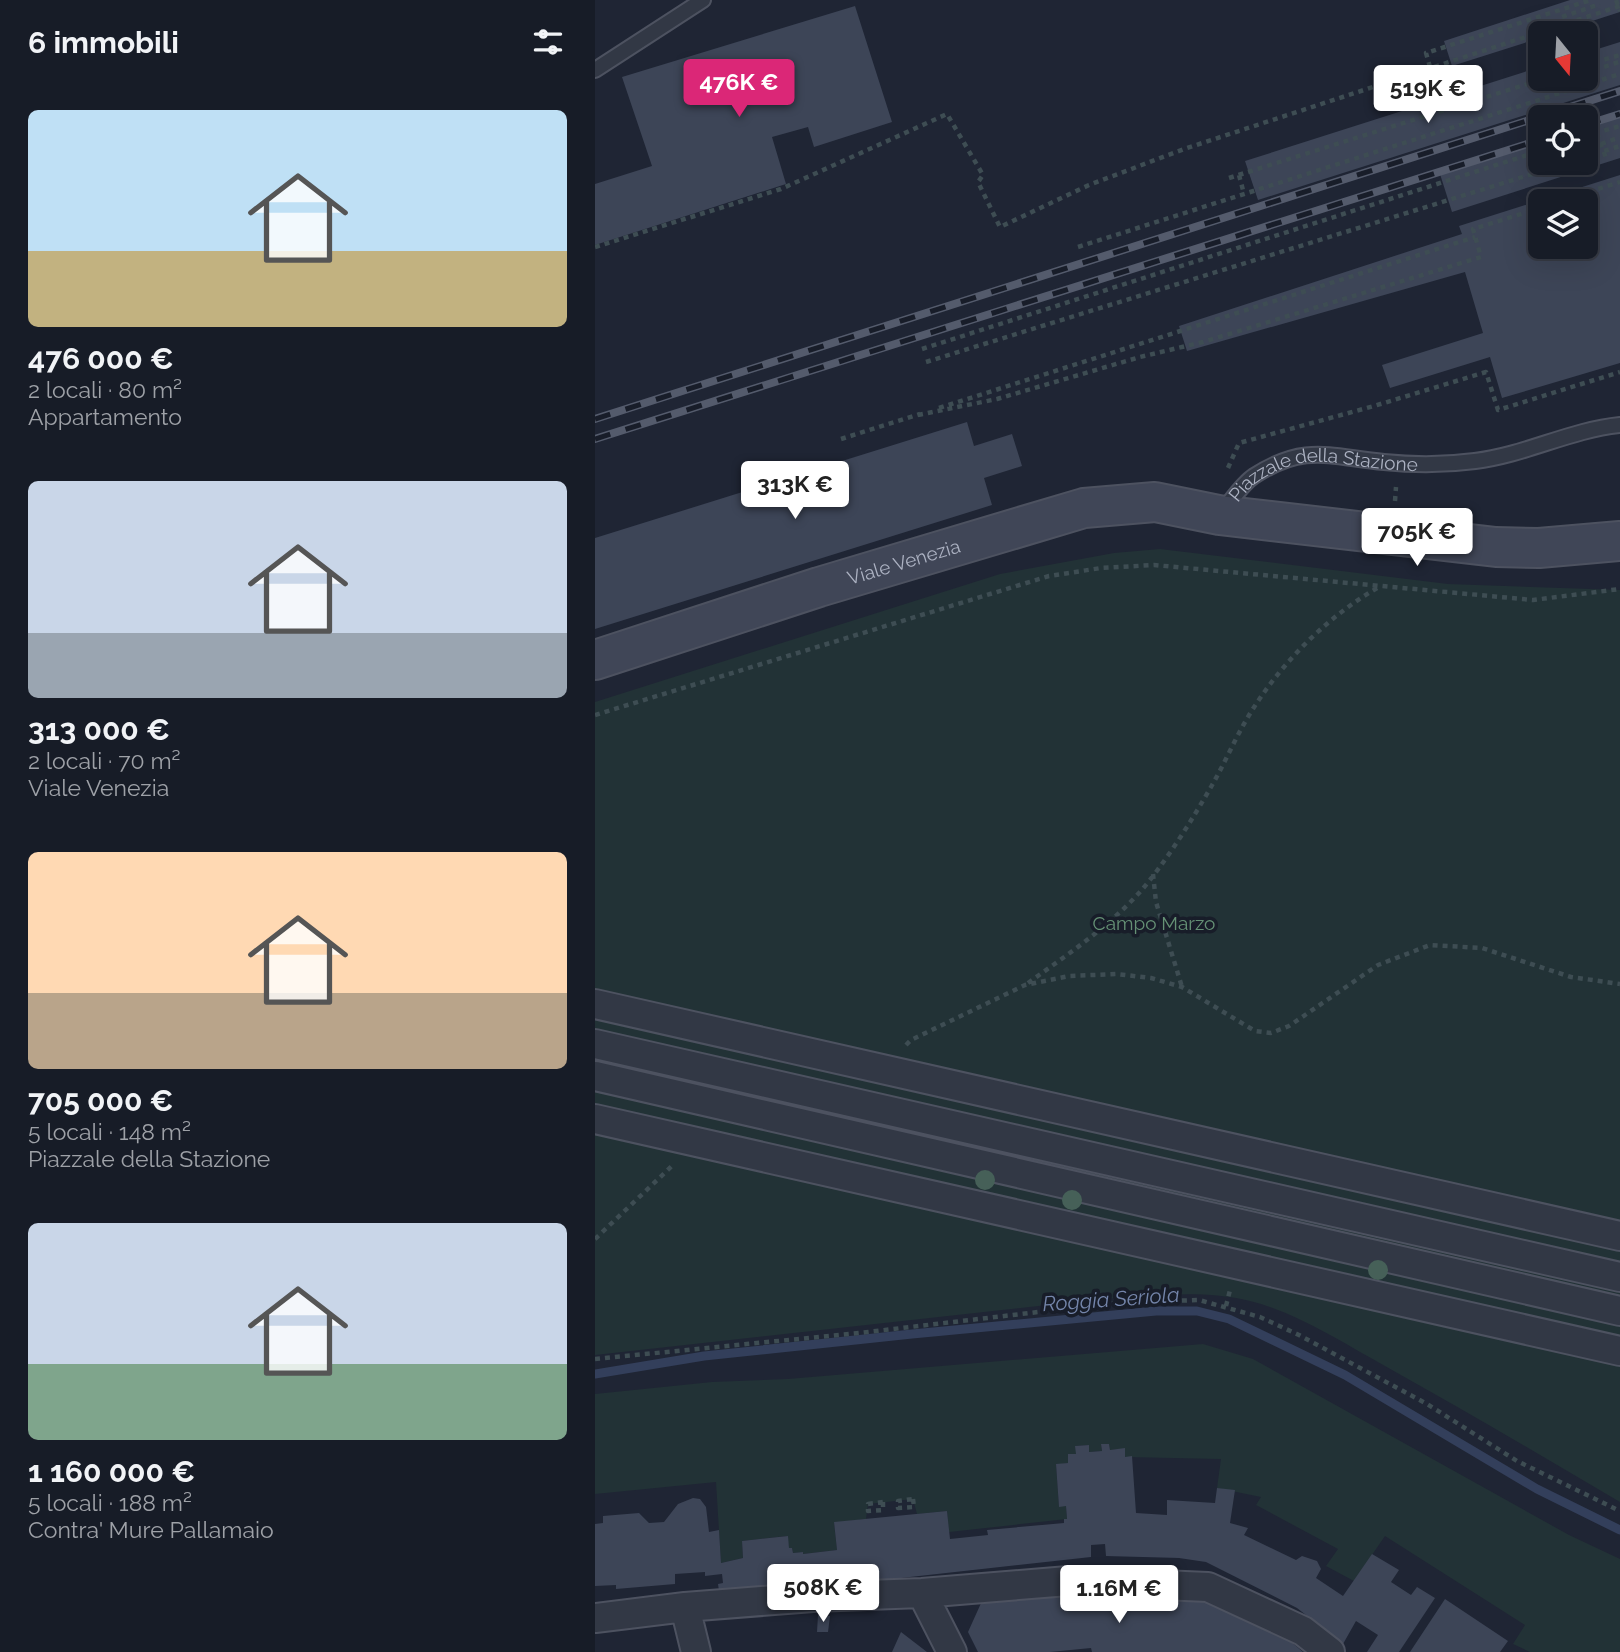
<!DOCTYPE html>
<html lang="it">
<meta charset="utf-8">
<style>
body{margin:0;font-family:Raleway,sans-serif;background:#242933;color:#f1f3f6;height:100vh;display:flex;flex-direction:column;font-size:26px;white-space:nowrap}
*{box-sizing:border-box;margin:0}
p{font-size:23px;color:#9ea1a7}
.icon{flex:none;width:38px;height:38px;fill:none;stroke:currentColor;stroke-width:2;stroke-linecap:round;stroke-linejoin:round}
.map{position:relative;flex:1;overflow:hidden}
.sheet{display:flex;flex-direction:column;background:#171c27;width:595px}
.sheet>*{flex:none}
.needle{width:46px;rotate:162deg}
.buttons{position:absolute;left:933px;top:21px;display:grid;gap:14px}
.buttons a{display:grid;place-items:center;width:70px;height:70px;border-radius:10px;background:#171c27;box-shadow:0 7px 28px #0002,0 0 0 2px #363a44;font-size:35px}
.price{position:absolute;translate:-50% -60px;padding:0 16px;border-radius:7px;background:#fff;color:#222;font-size:23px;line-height:46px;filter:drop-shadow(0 2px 4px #0008)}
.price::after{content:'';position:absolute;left:50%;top:42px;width:21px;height:16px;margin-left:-10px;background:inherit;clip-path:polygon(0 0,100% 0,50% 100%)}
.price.selected{background:#db2777;color:#fff}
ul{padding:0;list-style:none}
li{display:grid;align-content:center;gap:14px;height:371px;padding:0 28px}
li span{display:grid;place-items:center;height:217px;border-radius:10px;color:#555}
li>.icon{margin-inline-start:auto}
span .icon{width:126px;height:126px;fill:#fffc;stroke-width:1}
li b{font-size:30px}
h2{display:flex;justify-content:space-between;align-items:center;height:84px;padding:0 28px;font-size:30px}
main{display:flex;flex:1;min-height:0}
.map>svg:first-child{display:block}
</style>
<main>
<section class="sheet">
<h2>6 immobili<svg class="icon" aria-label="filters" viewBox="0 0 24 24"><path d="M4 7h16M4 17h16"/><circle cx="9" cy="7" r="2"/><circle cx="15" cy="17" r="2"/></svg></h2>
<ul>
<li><span style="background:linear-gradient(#bfe0f5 65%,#c2b280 0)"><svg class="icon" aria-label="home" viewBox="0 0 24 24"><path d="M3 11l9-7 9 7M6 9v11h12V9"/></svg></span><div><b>476 000 €</b><p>2 locali · 80 m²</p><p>Appartamento</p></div></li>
<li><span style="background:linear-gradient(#c9d6e8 70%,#9aa5b1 0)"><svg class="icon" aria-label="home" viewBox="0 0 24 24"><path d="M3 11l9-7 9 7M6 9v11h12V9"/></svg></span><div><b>313 000 €</b><p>2 locali · 70 m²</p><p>Viale Venezia</p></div></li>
<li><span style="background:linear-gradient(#ffd9b3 65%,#b9a48a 0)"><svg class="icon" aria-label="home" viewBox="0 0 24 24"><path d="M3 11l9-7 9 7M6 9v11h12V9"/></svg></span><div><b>705 000 €</b><p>5 locali · 148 m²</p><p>Piazzale della Stazione</p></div></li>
<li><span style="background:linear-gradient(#c9d6e8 65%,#7fa58c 0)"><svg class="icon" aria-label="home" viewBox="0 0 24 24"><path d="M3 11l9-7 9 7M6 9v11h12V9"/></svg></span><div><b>1 160 000 €</b><p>5 locali · 188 m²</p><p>Contra' Mure Pallamaio</p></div></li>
</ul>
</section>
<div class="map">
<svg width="1025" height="1652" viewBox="0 0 1025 1652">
<rect width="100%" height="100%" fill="#1f2534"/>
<!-- green -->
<path fill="#223236" d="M565 549 853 584 1025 590V1502C947 1456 869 1410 790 1366 748 1343 703 1313 655 1301 608 1289 555 1296 507 1299L0 1355V702L405 574 519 553Z
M608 1344 658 1359 974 1535 1025 1559V1652H935L918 1644 930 1625 790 1536 759 1581 731 1566 743 1549 661 1505 666 1497 622 1488 626 1459 530 1457 529 1449 515 1450 514 1444 506 1445 507 1451 494 1452 493 1445 481 1446V1454L473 1455V1463L461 1465 464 1506H471L472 1519 354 1532 352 1511 322 1514 318 1499 273 1504 271 1519 239 1523 242 1550 208 1554V1552L198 1553 197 1548H194L192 1536 147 1541 148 1558 126 1563 121 1482 0 1494V1394L117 1382 193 1379Z"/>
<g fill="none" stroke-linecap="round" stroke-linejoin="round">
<!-- stream -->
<path stroke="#333f5b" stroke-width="9" d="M0 1374 109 1356 317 1334 561 1311H602L634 1319 750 1375 942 1489 1025 1530"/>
</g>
<!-- building -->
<path fill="#3d4557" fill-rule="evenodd" d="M975 0H1025V12L960 33H945V38L857 66 849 41Z
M260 6 297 122 219 147 213 127 177 137 191 184 0 245V184L57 166 27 77Z
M1025 42V85L663 200 650 161 945 67V79H990V53Z
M1025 116V158L857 212 845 174 945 142V163H990V127Z
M1025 175V363L907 398 895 357 795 388 787 365 888 333 870 272 592 351 584 326 867 234 864 226ZM945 201H990V247H945Z
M372 422 379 446 417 434 427 466 389 478 397 505 0 629V538Z
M506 1444H514L515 1450 530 1448V1457L537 1456 541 1513 572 1515V1500L620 1503 622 1488 640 1490 635 1523 653 1528 649 1535 701 1560 707 1556 722 1561 726 1569 721 1578 748 1596 777 1554 804 1570 796 1582 816 1595 822 1587 840 1598 804 1652H772L783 1635 761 1621 748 1644 702 1608 611 1562 584 1558 511 1556 510 1544 496 1545V1557L252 1584 251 1579 210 1581 124 1591 123 1584 128 1583 127 1574 110 1576V1572L80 1574V1584L21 1589V1585L0 1586V1524L8 1523V1516L44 1513 54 1523 69 1522 83 1504 98 1498 105 1499 111 1507 114 1532 124 1530 126 1563 148 1558 147 1541 193 1536 194 1548H197L198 1553 208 1552V1554L242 1550 239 1522 352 1511 355 1539 393 1535 392 1530 469 1523V1519H472L471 1506 464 1507 461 1464 473 1463V1454H481L480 1446 494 1445V1452L507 1451Z
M552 1590 618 1602 688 1635 708 1652H497L496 1648 455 1652H383L373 1632 387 1601Z
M850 1599 913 1641 905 1652H815Z
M223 1615 235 1616 233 1632H222Z
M306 1632 332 1652H297Z"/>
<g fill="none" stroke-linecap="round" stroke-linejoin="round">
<!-- lane casing -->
<g stroke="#4d5260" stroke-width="18">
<g id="lane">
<path d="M0 70 108 0"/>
<path id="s1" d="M627 512C637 500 647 484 659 476 710 443 735 457 789 462 818 465 850 465 880 461 930 455 975 430 1025 425"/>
</g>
</g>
<!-- street casing -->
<g stroke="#4d5260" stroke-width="32">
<path id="street" d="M0 1004 1025 1236
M0 1044 1025 1277
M0 1076 1025 1311
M0 1119 1025 1351
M327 1593 357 1652
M90 1607 101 1652
M0 1618 90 1607 218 1597 327 1593 473 1581 613 1587 708 1631 735 1652"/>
</g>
<!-- secondary casing -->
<g stroke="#4d5260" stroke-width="42">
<g id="secondary">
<path id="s2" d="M0 660 224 587 489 508 560 502 624 515 901 547 944 548 1025 541"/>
</g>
</g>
<!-- path -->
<path stroke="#3e4d53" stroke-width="4.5" stroke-dasharray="5 5" stroke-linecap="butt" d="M1021 0 1025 11
M967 17 1005 4
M990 65 1025 55
M835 67 831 53 996 0
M990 73 1024 62
M986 79 990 92
M1002 133 1012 161
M990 136 1025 126
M1006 144 1025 137
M990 157 1025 146
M644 175 649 194
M634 178 948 79
M965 201 1025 182
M0 247 186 189 352 114 388 175 383 182 405 227 494 185 589 149 1025 6
M483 247 1025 74
M327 349 945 151
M331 362 973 163
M344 408 880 237
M323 415 402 399 545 357 608 342 886 257 878 229 945 208
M246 439 325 414
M633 468 644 443 779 406 891 372 903 410 1025 372
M800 501 801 487
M0 715 454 576 506 568 559 565 938 600 1025 589
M558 874 561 902 587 987
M433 983C472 955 512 928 544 893 569 865 597 820 616 787 630 763 641 736 656 712 687 662 733 616 784 587
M311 1045 316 1040 430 985 474 976 522 974 556 978 587 987 660 1031 676 1033 694 1026 783 965 835 945 887 948 976 977 1025 984
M0 1239 78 1165
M631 1306 635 1290
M0 1359 264 1333 520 1303 604 1300 665 1317 704 1335 832 1404 922 1461 1025 1511
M318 1499 319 1507 303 1508V1501Z
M288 1502V1510L273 1511V1504Z"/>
<!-- lane -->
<use href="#lane" stroke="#323845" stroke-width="14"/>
<!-- street -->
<use href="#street" stroke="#323845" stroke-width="28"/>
<!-- secondary -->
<use href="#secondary" stroke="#404657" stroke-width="38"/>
<!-- rail casing -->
<g stroke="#545b6c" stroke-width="8">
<path id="rail" d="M990 125 1025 114
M0 419 1025 91
M0 439 945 140"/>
</g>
<!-- rail -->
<use href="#rail" stroke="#181d29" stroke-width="5" stroke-dasharray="16" stroke-linecap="butt"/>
</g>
<!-- trees -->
<g fill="#466058">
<circle cx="390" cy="1180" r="10"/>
<circle cx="477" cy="1200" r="10"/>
<circle cx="783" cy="1270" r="10"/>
</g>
<g text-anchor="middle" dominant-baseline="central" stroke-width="7" stroke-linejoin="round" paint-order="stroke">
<!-- street labels -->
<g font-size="19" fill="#acb2c2" stroke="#181d29">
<text stroke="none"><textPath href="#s1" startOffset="117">Piazzale della Stazione</textPath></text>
<text stroke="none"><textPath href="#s2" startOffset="324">Viale Venezia</textPath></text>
</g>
<!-- park labels -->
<g font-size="19" fill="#659175" stroke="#181d29">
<text x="559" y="923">Campo Marzo</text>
</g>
<!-- water labels -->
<g font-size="21" font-style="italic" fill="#7485aa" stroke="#181d29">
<text transform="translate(516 1299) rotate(-4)">Roggia Seriola</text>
</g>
</g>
</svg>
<div class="buttons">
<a><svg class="needle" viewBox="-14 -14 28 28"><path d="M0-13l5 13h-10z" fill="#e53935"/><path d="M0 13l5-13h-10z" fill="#9ea1a7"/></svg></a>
<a><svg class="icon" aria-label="locate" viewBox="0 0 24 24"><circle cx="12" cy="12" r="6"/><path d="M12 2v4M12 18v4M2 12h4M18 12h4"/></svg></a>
<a><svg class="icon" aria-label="layers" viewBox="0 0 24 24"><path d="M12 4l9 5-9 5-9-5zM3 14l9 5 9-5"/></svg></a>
</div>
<b class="price selected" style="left:144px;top:119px">476K €</b>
<b class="price" style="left:833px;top:125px">519K €</b>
<b class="price" style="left:200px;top:521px">313K €</b>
<b class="price" style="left:822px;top:568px">705K €</b>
<b class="price" style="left:228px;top:1624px">508K €</b>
<b class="price" style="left:524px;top:1625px">1.16M €</b>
</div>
</main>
